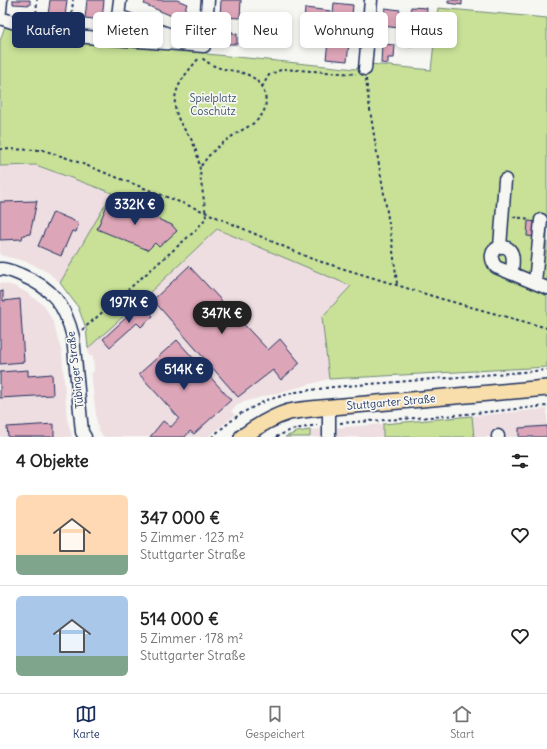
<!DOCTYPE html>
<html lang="de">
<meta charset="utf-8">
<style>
body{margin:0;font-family:Delius,sans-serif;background:#f6f6f6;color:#222;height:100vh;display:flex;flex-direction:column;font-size:15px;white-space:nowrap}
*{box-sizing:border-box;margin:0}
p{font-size:13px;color:#767676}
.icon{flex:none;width:22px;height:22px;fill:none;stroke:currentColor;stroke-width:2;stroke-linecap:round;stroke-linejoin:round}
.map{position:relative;height:437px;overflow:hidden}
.details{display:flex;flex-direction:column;background:#fff;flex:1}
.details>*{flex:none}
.top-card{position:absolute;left:12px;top:12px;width:523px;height:36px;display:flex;gap:8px}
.price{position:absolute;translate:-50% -34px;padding:0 9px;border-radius:14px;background:#1b2f5e;color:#fff;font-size:13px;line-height:26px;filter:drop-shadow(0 1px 2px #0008)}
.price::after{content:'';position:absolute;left:50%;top:24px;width:12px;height:9px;margin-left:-6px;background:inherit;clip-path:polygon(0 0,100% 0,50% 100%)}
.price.active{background:#222;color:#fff}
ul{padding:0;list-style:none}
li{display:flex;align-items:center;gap:12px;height:100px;padding:0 16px}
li+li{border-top:1px solid #e0e0e0}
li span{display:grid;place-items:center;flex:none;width:112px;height:80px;border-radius:6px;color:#555}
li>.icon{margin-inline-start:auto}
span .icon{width:48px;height:48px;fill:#fffc;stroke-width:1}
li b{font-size:17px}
h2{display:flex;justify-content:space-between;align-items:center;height:48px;padding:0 16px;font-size:17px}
.pill{padding:0 14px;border-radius:6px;background:#fff;box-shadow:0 2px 6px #0003;font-size:14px;line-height:36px}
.pill.active{background:#1b2f5e;color:#fff}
.menu{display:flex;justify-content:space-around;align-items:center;height:56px;border-top:1px solid #e0e0e0;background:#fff;font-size:11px;color:#767676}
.menu a{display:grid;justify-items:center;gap:2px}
.menu .active{color:#1b2f5e}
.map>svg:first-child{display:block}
</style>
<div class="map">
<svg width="547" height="437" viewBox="0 0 547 437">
<rect width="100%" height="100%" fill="#f6f6f2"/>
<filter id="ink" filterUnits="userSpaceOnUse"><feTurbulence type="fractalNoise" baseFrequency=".025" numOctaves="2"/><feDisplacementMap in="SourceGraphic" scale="8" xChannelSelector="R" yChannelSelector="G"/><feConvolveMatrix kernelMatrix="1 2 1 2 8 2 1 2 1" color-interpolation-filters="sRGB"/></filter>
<g filter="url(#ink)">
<!-- built -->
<path fill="#eedee1" d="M36 165 112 193 60 283 49 273 28 262 0 255V166Z
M217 229 352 286 322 317 329 379 240 403 231 411 235 415 208 437H104L99 431 97 423 91 374 94 371 93 356H89L88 348 145 297Z
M0 283 14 286 27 293 44 305 53 322 62 353 67 419 72 437H0Z
M547 409V437H474L472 416Z
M383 424V437H310V430Z"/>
<!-- green -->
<path fill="#c8e197" stroke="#72887a" d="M438 8 547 18V367L329 379 322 317 351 286 217 229 145 297 88 348 86 328 78 307 60 283 112 193 36 165 0 166V41L7 20 34 29 204 46 207 54 356 69 370 64 431 70Z
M472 416 474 437H383V424Z
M310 430V437H285L297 432Z"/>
<!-- building -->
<path fill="#dda5b8" stroke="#1b2f5e" d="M13 0H30V5L13 4Z
M50 0H67L65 17 48 15Z
M87 0H104L102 20 85 18Z
M146 0H177L187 4 181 20 144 4Z
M221 0H241L240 18 220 17Z
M448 0H462V5L448 3Z
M334 3 353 5 351 27 332 25Z
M411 7 427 8 426 21 409 20Z
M305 8 331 11 330 18H325L324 26 304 24Z
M385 8 400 10 398 28 383 26Z
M218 31 233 32V34H237V44H217Z
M402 40 414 41 413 47 401 46Z
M328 42 349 44 347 61 326 59Z
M382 44 395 45 394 58H388V64L381 63Z
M37 201 30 234 23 235 22 239 0 240V202Z
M114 201 172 225 177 231 159 247 155 243 148 250 97 229 107 205 111 207Z
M53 212 79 223 76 232 72 231 61 256 38 246Z
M528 221 538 222 537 237 527 236Z
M189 266 268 350 280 339 300 363 281 380 273 370 238 397 153 300Z
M3 291V301L20 299 24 362 0 364V292Z
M142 303 153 316 141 327 137 323 110 347 103 339Z
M177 340 231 400 194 434 190 431 185 437H150L163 421 171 427 179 418 139 374Z
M28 370V376L52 374 53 395 0 398V372Z
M54 424V437H8L7 427Z
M547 426V437H519V428Z"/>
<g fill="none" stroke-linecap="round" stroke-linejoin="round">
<!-- minor casing -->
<g stroke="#1b2f5e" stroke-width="15">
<path id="minor" d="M0 11 1 0
M118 16 120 0
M0 18 34 29 61 35 204 46 208 0
M116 38 118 16 185 40
M365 69 371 0
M500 247 505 180
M0 269C8 269 14 272 21 275 53 288 65 305 73 337L82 432 85 437
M512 273C512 267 514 260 512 254 507 239 482 249 496 267L547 288
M535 283 541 220
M498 436V437
M329 437V407"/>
</g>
<!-- major casing -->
<g stroke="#1b2f5e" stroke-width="18">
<path id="major" d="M242 437C256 427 272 417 289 412 299 410 310 409 321 408L547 388"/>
</g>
<!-- path -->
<path stroke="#1b2f5e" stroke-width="2" stroke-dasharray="3 3" stroke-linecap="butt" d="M36 19 37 0
M71 25 73 0
M366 79C374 148 390 215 397 284
M262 87 269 75 283 69 356 74
M0 149 43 150 70 159 205 212 312 259 442 299 547 328
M201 166C211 151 222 143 237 133 245 128 255 124 260 117 271 105 265 85 252 77 235 67 219 74 201 57
M513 217 531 219
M82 330 195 231 206 218C205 206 203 194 201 182 200 169 199 156 193 143 190 135 182 128 179 120 167 94 183 77 199 58
M340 423 445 416 547 406
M212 437 221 429 240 414 267 400 296 392 333 387 547 370
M276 437 291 430 317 425"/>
<!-- minor -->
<use href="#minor" stroke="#f6f6f2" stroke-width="12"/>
<!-- major -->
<use href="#major" stroke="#f8deab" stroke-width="15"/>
</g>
</g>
<g text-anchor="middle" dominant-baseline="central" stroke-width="3.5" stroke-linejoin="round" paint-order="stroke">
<!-- park labels -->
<g font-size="11" fill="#3e5369" stroke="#f6f6f2">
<text x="213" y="98">Spielplatz<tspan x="213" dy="13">Coschütz</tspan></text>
</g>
<!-- street labels -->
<g font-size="11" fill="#1b2f5e" stroke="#f6f6f2">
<text transform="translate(75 370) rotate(-97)">Tübinger Straße</text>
<text transform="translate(391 402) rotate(-5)">Stuttgarter Straße</text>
</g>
</g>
</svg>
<b class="price" style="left:135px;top:226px">332K €</b>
<b class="price" style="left:129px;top:324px">197K €</b>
<b class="price active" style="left:222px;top:335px">347K €</b>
<b class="price" style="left:184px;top:391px">514K €</b>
<div class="top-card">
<a class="pill active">Kaufen</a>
<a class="pill">Mieten</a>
<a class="pill">Filter</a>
<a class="pill">Neu</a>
<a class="pill">Wohnung</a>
<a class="pill">Haus</a>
</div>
</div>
<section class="details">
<h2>4 Objekte<svg class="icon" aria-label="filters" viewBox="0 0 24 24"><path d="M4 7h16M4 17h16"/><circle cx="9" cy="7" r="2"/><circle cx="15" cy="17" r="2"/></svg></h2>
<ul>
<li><span style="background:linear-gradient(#ffd9b3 75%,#7fa58c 0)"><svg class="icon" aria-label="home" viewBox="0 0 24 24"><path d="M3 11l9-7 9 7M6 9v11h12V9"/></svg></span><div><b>347 000 €</b><p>5 Zimmer · 123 m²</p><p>Stuttgarter Straße</p></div><svg class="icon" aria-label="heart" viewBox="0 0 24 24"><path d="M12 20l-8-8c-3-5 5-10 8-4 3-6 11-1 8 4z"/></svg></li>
<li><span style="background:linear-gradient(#a9c7e8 75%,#7fa58c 0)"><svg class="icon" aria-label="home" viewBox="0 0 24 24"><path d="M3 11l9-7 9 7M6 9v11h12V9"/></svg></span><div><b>514 000 €</b><p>5 Zimmer · 178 m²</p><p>Stuttgarter Straße</p></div><svg class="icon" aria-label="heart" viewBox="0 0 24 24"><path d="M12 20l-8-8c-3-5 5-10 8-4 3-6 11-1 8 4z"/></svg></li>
</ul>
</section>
<nav class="menu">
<a class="active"><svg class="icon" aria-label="map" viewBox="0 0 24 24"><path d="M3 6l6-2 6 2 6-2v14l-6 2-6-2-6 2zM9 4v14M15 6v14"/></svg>Karte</a>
<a><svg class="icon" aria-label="saved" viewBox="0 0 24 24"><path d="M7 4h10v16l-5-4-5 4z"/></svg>Gespeichert</a>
<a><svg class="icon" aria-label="home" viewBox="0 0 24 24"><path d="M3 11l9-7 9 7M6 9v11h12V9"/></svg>Start</a>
</nav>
